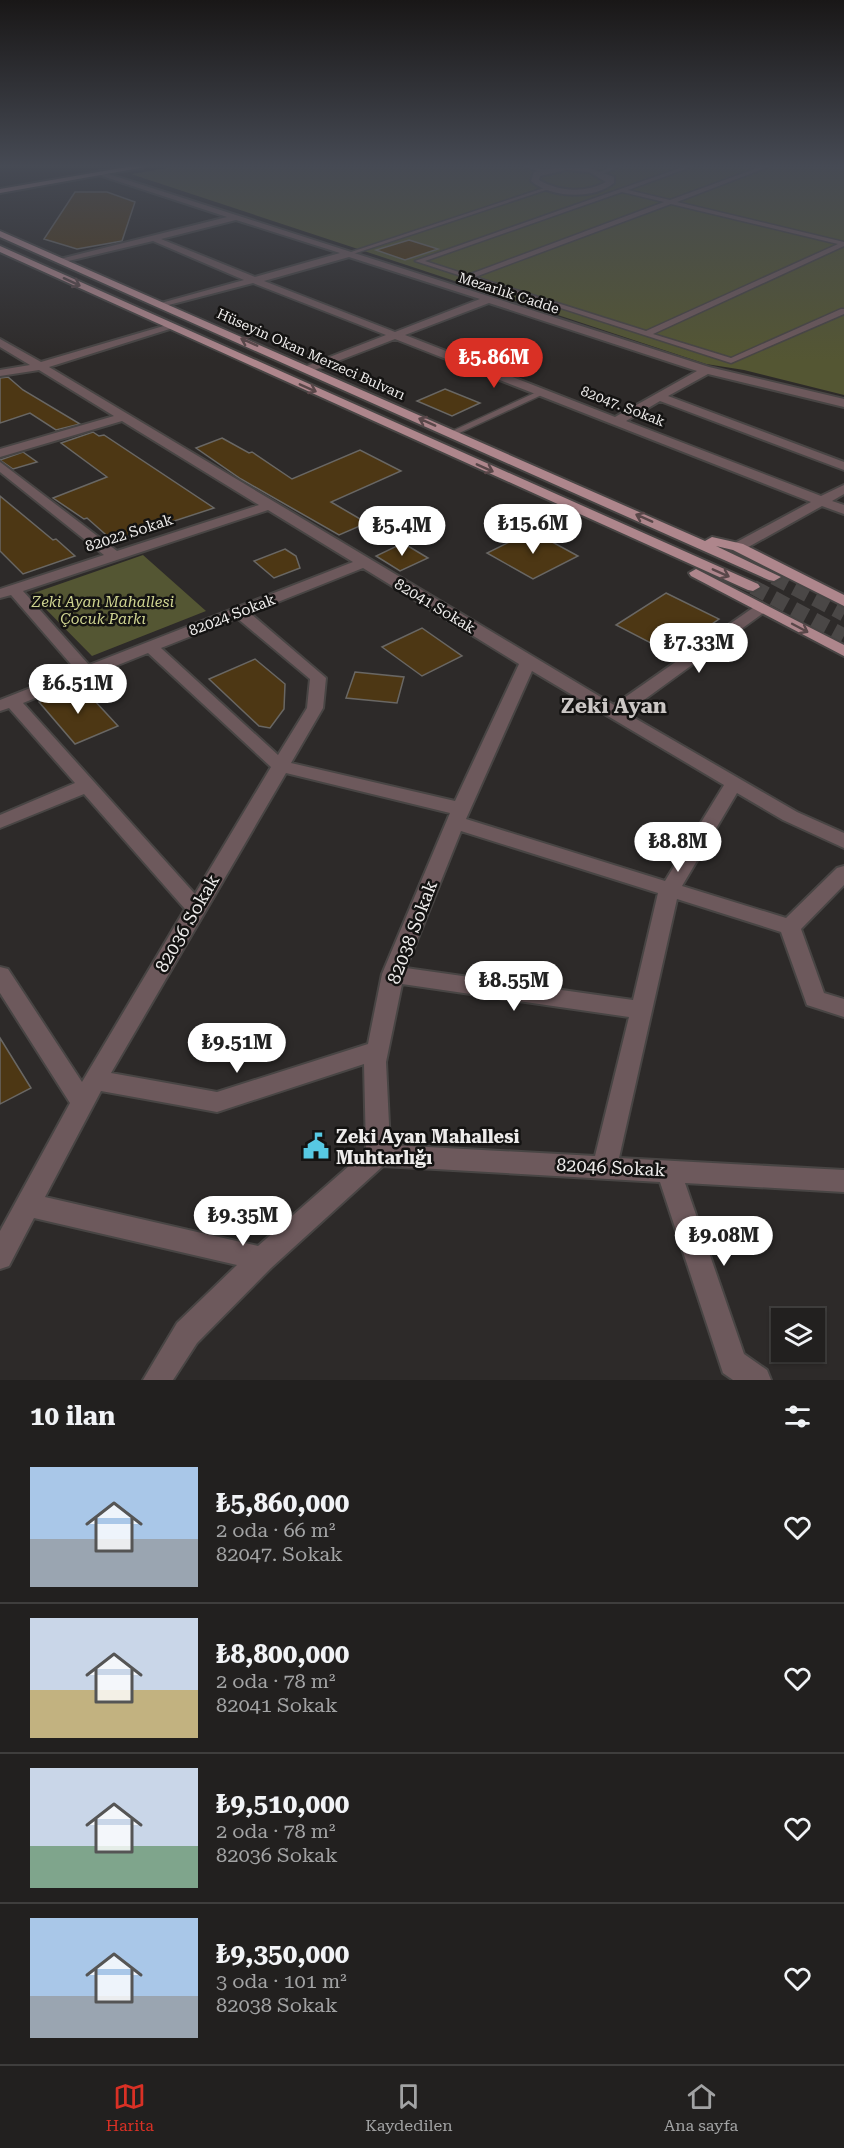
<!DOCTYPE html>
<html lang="tr">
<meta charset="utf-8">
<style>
body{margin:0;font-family:"Roboto Serif",serif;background:#2e2d2c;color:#f1f3f6;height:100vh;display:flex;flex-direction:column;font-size:22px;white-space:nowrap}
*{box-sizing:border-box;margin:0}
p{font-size:20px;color:#a2a3a4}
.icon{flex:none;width:33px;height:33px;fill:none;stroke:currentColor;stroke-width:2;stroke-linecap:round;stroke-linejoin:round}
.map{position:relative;height:1380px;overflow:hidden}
.sheet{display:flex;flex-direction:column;background:#22201f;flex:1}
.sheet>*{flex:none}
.controls{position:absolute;left:771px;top:1308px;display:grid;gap:12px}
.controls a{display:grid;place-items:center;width:54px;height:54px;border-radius:0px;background:#22201f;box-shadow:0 2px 4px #0004,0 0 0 2px #3f3e3d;font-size:30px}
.price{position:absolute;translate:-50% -51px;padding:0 14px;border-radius:21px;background:#fff;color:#222;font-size:20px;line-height:39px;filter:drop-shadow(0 2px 3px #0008)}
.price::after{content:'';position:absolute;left:50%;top:36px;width:18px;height:14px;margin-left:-9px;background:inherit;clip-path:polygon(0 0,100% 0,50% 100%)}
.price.active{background:#d93025;color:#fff}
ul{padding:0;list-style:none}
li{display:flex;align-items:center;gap:18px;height:150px;padding:0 30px}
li+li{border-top:2px solid #3f3e3d}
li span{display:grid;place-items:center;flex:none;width:168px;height:120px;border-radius:0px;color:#555}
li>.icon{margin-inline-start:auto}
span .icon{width:72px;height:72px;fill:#fffc;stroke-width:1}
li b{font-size:26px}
h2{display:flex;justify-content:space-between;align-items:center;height:72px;padding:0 30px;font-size:26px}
.dock{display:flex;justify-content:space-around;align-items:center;height:84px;border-top:2px solid #3f3e3d;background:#22201f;font-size:16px;color:#a2a3a4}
.dock a{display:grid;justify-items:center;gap:3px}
.dock .active{color:#d93025}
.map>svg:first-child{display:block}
</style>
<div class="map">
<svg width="844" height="1380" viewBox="0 0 844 1380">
<rect width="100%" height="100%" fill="#2d2a29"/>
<!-- green -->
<path fill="#545633" d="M173 167H844V395L744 370 706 364 131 174Z
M143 555 206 611 92 656 31 594Z"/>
<!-- building -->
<path fill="#4d3714" stroke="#696764" stroke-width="1.5" d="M75 192H107L135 202 122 241 77 249 44 239Z
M409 240 438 249 405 260 376 250Z
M8 377 23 390 80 424 56 430 30 413 0 423V378Z
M445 389 480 403 452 416 417 401Z
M93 432 99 436 104 435 214 508 113 541 87 518 84 519 53 498 107 477 61 443Z
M222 438 249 453 252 452 292 479 360 450 401 471 331 502 367 523 339 535 241 479 196 448Z
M23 452 37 462 13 469 0 460Z
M0 496 53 540 56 539 75 556 23 574 0 551Z
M532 531 578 556 533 579 487 553Z
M403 543 428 558 400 571 376 556Z
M285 549 296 556 300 568 274 578 254 561Z
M666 593 719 619 670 653 616 625Z
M422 628 462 656 422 676 382 647Z
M255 659 285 684 284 709 270 728 259 726 209 679Z
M355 672 404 677 397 703 346 698Z
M81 686 118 726 75 744 39 702Z
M0 1038 31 1088 0 1104Z"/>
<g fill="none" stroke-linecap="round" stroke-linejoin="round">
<!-- primary-tunnel -->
<path stroke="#4a4746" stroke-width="15" stroke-dasharray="15 8" stroke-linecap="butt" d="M774 577 844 614
M753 587 844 636"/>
<!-- service casing -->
<g stroke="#484544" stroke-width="3">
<path id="service" d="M525 167H535L547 171 544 173Z
M611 167H619L602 174 597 173Z
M683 167H691L628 190 670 200 760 167H768L677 202 844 242V246L653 334 731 358 841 309H844V314L731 363 415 261ZM622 192 664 202 468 275 425 261ZM671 204 838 244 646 331 475 277Z
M547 187 552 188 350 255 345 254Z
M541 390 548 392 455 435H449L448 433Z"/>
</g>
<!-- minor casing -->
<g stroke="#484544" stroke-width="4">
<path id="minor" d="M99 171 709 367 844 399V407L708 374 668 396 844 462V470L660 401 626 421 821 496 844 485V494L832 501 844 505V514L822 506 743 550H733L731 547 733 544 811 502 395 339 312 371H304V367L386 335 253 283 161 307V303L244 280 153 241 60 263V259L227 217 99 175ZM236 220 340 253 255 277 161 239ZM349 257 480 299 395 332 264 281ZM489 303 697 371 615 417 405 335Z
M167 325 176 327 49 367 614 705 757 605 762 603 770 608 626 713 797 812 844 833V848L783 820 737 793 682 886 786 918 837 868 844 866V885L801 929 824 993 844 999V1017L807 1005 781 932 677 899 619 1158 844 1170V1192L685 1183 744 1354 767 1370 771 1380H733L723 1373 660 1182 383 1166 271 1268 197 1343 173 1380H143L177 1323 237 1265 34 1218 9 1266 0 1269V1231L70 1103 0 993V967L8 969 82 1082 185 909 84 794 0 828V815L75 783 9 708 0 711V700L76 670 11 595 0 598V589L104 555 0 472V462L117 551 259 505 122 421 0 457V449L114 416 39 370 0 376V370L30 365 0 347V339L41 362ZM268 510 353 562 89 665 23 591ZM363 568 519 664 455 801 291 763 323 708 326 678 250 613ZM237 618 310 679 307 708 278 755 161 648ZM148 653 271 767 195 894 23 703ZM532 671 724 785 665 881 466 819ZM286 773 450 813 382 974 368 1044 217 1092 111 1073ZM461 831 658 893 633 1000 406 968ZM402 984 629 1017 595 1156 390 1145 386 1062ZM364 1064 366 1151 258 1246 45 1197 101 1091 217 1112Z"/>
</g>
<!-- tertiary casing -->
<g stroke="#484544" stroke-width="4">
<path id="tertiary" d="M560 167 590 168 614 177V183C593 200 551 198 531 181L534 172ZM566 170 589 172 606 182C585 193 560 192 539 180L540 176Z"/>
</g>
<!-- primary casing -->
<g stroke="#484544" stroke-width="4">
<path id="primary" d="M127 167H145L0 193V189Z
M0 231 705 541 712 537 743 544 844 595V606L733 550 716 546 781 577 774 581 769 580 0 237Z
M0 246 758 584 760 587 753 591 748 590 0 252Z
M696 569 844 645V656L691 576 689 573Z"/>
</g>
<!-- service -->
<use href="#service" fill="#6d595c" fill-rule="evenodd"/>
<!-- minor -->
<use href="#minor" fill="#6d595c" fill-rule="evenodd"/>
<!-- tertiary -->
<use href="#tertiary" fill="#6d595c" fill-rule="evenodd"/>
<!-- primary -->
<use href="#primary" fill="#ae868c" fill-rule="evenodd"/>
</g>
<!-- one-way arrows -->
<defs><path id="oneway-shaft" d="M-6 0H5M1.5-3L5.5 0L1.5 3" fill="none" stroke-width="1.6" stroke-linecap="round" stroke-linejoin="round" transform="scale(1.5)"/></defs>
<g stroke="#594749">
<use href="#oneway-shaft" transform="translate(72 282) rotate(25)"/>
<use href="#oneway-shaft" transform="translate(249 342) rotate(-156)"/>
<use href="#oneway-shaft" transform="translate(308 388) rotate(24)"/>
<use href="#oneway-shaft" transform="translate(427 422) rotate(-156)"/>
<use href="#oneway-shaft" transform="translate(485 468) rotate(24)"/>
<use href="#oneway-shaft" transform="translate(644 518) rotate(-156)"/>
<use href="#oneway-shaft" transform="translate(721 573) rotate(24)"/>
<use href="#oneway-shaft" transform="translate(800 628) rotate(28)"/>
</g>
<!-- sky -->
<linearGradient id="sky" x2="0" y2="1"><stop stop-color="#191717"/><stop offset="0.46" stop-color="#464a54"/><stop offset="1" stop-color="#464a54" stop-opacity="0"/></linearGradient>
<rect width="844" height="360" fill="url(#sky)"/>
<!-- icons -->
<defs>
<g id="civic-bare" transform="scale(2.07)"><path d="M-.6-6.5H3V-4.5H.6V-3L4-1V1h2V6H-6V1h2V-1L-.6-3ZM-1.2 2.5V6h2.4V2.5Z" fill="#57c9e3" stroke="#141312" stroke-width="2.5" paint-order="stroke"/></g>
</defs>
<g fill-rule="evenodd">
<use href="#civic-bare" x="316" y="1146"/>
</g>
<g text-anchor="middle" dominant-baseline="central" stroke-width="5" stroke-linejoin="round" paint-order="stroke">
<!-- far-street labels -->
<g font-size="14" fill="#eeeceb" stroke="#141312">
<text transform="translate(509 293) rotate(18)">Mezarlık Cadde</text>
<text transform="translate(311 354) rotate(24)">Hüseyin Okan Merzeci Bulvarı</text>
<text transform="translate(623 406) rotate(21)">82047. Sokak</text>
</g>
<!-- street labels -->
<g font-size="15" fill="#eeeceb" stroke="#141312">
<text transform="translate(129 533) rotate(-18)">82022 Sokak</text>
<text transform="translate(435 606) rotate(31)">82041 Sokak</text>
<text transform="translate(232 615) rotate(-21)">82024 Sokak</text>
</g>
<!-- park labels -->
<g font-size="15" font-style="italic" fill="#ced390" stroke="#141312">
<text x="103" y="602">Zeki Ayan Mahallesi<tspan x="103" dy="17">Çocuk Parkı</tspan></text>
</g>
<!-- near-street labels -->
<g font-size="18" fill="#eeeceb" stroke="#141312">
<text transform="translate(187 923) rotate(-60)">82036 Sokak</text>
<text transform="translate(412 932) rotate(-69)">82038 Sokak</text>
<text transform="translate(611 1167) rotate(3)">82046 Sokak</text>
</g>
<!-- near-poi labels -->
<g font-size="18" font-weight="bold" fill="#eeeceb" stroke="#141312" text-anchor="start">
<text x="336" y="1136">Zeki Ayan Mahallesi<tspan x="336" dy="21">Muhtarlığı</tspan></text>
</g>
<!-- district labels -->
<g font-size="21" font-weight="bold" fill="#cbc7c5" stroke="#141312">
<text x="614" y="706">Zeki Ayan</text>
</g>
</g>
</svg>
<div class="controls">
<a><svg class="icon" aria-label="layers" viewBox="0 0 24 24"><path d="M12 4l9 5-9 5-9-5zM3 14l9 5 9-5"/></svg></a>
</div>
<b class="price active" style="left:494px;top:389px">₺5.86M</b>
<b class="price" style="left:533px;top:555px">₺15.6M</b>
<b class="price" style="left:402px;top:557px">₺5.4M</b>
<b class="price" style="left:699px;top:674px">₺7.33M</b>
<b class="price" style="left:78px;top:715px">₺6.51M</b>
<b class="price" style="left:678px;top:873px">₺8.8M</b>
<b class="price" style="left:514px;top:1012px">₺8.55M</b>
<b class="price" style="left:237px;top:1074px">₺9.51M</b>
<b class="price" style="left:243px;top:1247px">₺9.35M</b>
<b class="price" style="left:724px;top:1267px">₺9.08M</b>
</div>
<section class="sheet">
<h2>10 ilan<svg class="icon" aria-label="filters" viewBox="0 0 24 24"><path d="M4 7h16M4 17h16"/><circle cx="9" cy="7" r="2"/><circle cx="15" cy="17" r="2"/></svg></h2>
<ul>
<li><span style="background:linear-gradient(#a9c7e8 60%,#9aa5b1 0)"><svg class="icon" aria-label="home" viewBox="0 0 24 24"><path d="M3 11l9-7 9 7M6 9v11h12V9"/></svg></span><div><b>₺5,860,000</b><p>2 oda · 66 m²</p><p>82047. Sokak</p></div><svg class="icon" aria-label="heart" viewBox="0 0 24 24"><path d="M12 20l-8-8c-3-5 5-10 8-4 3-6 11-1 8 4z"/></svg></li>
<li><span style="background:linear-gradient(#c9d6e8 60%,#c2b280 0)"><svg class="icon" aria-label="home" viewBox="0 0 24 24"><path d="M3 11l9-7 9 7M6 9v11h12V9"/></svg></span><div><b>₺8,800,000</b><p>2 oda · 78 m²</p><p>82041 Sokak</p></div><svg class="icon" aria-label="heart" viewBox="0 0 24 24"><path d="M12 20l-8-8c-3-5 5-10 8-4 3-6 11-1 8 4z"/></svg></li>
<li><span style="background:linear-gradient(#c9d6e8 65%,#7fa58c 0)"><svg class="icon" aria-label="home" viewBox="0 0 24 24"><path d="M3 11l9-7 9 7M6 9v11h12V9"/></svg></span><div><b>₺9,510,000</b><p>2 oda · 78 m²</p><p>82036 Sokak</p></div><svg class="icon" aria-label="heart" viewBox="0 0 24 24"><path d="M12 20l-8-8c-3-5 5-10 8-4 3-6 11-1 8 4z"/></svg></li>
<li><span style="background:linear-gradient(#a9c7e8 65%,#9aa5b1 0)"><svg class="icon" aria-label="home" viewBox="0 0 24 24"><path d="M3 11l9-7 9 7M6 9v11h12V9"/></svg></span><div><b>₺9,350,000</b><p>3 oda · 101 m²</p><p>82038 Sokak</p></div><svg class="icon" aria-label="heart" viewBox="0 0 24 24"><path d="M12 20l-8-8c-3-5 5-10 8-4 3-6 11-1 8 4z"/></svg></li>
</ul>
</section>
<nav class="dock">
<a class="active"><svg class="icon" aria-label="map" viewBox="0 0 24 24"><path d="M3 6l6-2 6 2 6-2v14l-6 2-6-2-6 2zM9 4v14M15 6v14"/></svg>Harita</a>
<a><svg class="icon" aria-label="saved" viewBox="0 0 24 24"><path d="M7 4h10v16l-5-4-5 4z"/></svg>Kaydedilen</a>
<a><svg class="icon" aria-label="home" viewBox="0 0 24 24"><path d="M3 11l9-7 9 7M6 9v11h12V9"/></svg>Ana sayfa</a>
</nav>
